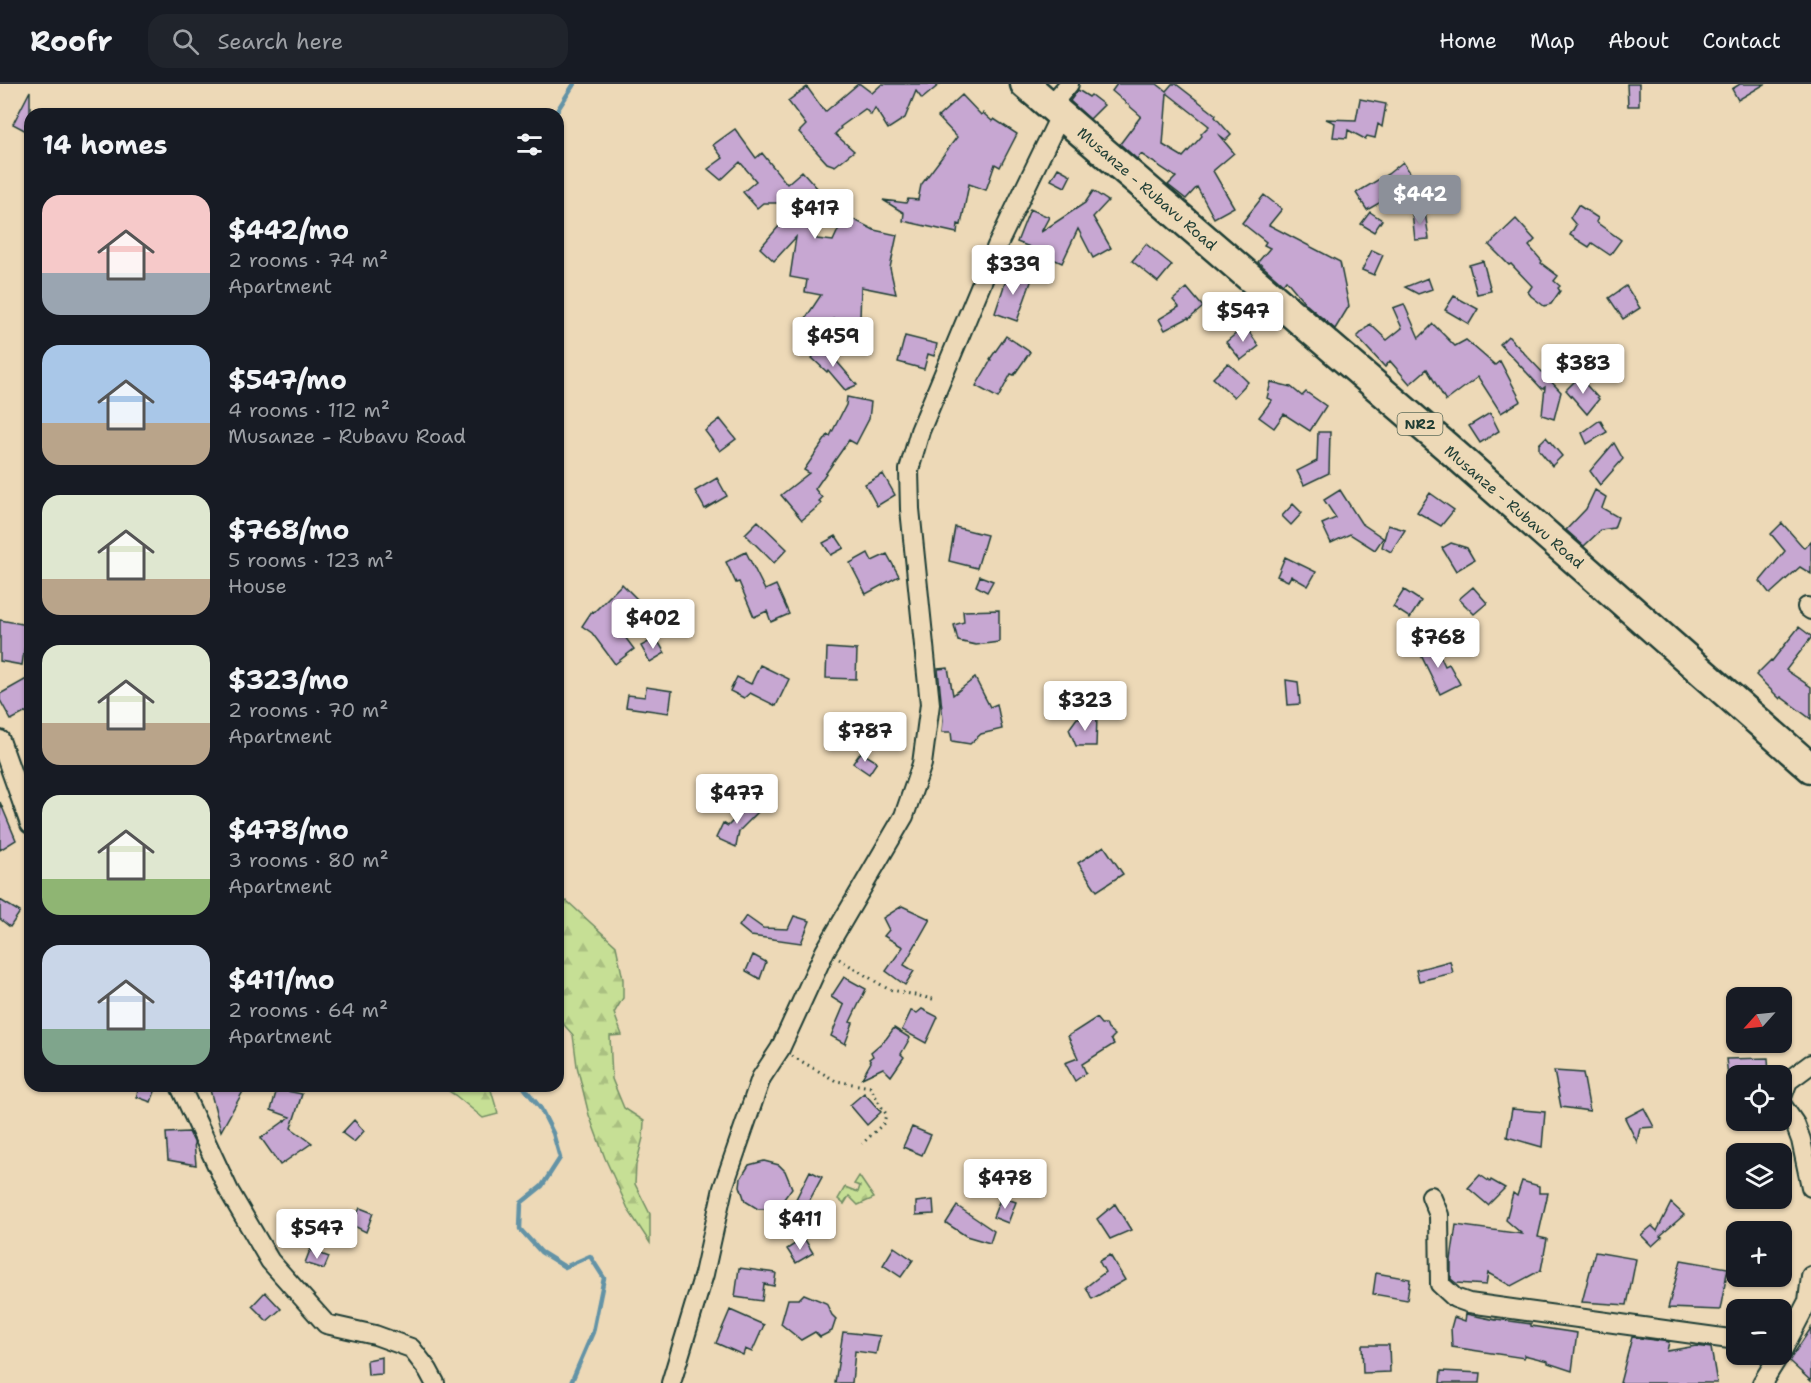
<!DOCTYPE html>
<meta charset="utf-8">
<style>
body{margin:0;font-family:"Shantell Sans",sans-serif;background:#20242c;color:#f1f3f6;height:100vh;display:flex;flex-direction:column;font-size:22px;white-space:nowrap}
*{box-sizing:border-box;margin:0}
p{font-size:20px;color:#9ea1a6}
.icon{flex:none;width:33px;height:33px;fill:none;stroke:currentColor;stroke-width:2;stroke-linecap:round;stroke-linejoin:round}
.map{position:relative;flex:1;overflow:hidden}
.details{position:absolute;left:24px;top:24px;width:540px;height:984px;display:flex;flex-direction:column;background:#171b24;border-radius:18px;box-shadow:0 2px 4px #0004}
.details>*{flex:none}
.needle{width:39px;rotate:243deg}
.controls{position:absolute;left:1726px;top:903px;display:grid;gap:12px}
.controls a{display:grid;place-items:center;width:66px;height:66px;border-radius:12px;background:#171b24;box-shadow:0 2px 4px #0004;font-size:30px}
.price{position:absolute;translate:-50% -51px;padding:0 14px;border-radius:6px;background:#fff;color:#222;font-size:20px;line-height:39px;filter:drop-shadow(0 2px 3px #0008)}
.price::after{content:'';position:absolute;left:50%;top:36px;width:18px;height:14px;margin-left:-9px;background:inherit;clip-path:polygon(0 0,100% 0,50% 100%)}
.price.active{background:#8c9099;color:#fff}
ul{padding:0;list-style:none}
li{display:flex;align-items:center;gap:18px;height:150px;padding:0 18px}
li span{display:grid;place-items:center;flex:none;width:168px;height:120px;border-radius:18px;color:#555}
li>.icon{margin-inline-start:auto}
span .icon{width:72px;height:72px;fill:#fffc;stroke-width:1}
li b{font-size:26px}
h2{display:flex;justify-content:space-between;align-items:center;height:72px;padding:0 18px;font-size:26px}
header{display:flex;align-items:center;gap:36px;box-sizing:border-box;height:84px;padding:0 30px;background:#171b24;border-bottom:2px solid #363941}
header strong{font-size:28px}
nav{display:flex;gap:33px;margin-inline-start:auto;font-size:21px}
.search{width:420px;height:54px;background:#20242c;display:flex;align-items:center;gap:15px;box-sizing:border-box;padding:0 21px;border-radius:18px;color:#9ea1a6;font-size:22px}
.map>svg:first-child{display:block}
</style>
<header>
<strong>Roofr</strong>
<div class="search"><svg class="icon" aria-label="search" viewBox="0 0 24 24"><circle cx="10" cy="10" r="6"/><path d="M15 15l6 6"/></svg>Search here</div>
<nav><a>Home</a><a>Map</a><a>About</a><a>Contact</a></nav>
</header>
<div class="map">
<svg width="1811" height="1299" viewBox="0 0 1811 1299">
<defs>
<pattern id="forest-firs" width="22" height="20" patternUnits="userSpaceOnUse" patternTransform="scale(1.5)"><rect width="22" height="20" fill="#c6df95"/><path d="M5 1l3.5 6h-7zM16 11l3.5 6h-7z" fill="#aac081"/></pattern>
</defs>
<rect width="100%" height="100%" fill="#edd9b7"/>
<filter id="ink" filterUnits="userSpaceOnUse"><feTurbulence type="fractalNoise" baseFrequency=".0167" numOctaves="2"/><feDisplacementMap in="SourceGraphic" scale="12" xChannelSelector="R" yChannelSelector="G"/><feConvolveMatrix kernelMatrix="1 2 1 2 8 2 1 2 1" color-interpolation-filters="sRGB"/></filter>
<g filter="url(#ink)">
<!-- forest -->
<path fill="url(#forest-firs)" stroke="#728e64" stroke-width="1.5" d="M567 817 616 862 623 895V914L614 929 622 951 610 952 612 995 624 1024 644 1037 643 1054 636 1081 635 1100 650 1130V1159L629 1127 605 1074 589 1031 577 982 573 951 558 934V822Z
M441 1002H491V1006L498 1030 483 1034 455 1011Z
M859 1092 874 1114 858 1121 849 1112 844 1120 838 1115 845 1103 858 1108 860 1102 854 1100Z"/>
<g fill="none" stroke-linecap="round" stroke-linejoin="round">
<!-- stream -->
<path stroke="#6493a6" stroke-width="4.5" d="M555 30 574 0
M523 1002 541 1025 553 1049 560 1074 542 1102 521 1119 520 1145 541 1168 565 1183 590 1172 604 1194 593 1248 571 1299"/>
</g>
<!-- building -->
<path fill="#c7a7d2" stroke="#1f3d34" stroke-width="1.5" fill-rule="evenodd" d="M858 0H860L872 9 882 0H940L922 15 916 7 905 34 888 45 875 24 871 31 865 25 840 43 841 44 835 50 854 67 835 82 827 79 799 48 806 41 788 17 807 3 825 28Z
M1117 0H1157L1166 7 1172 0H1176L1216 31 1215 33 1231 51 1226 56 1218 50 1234 69 1213 87 1234 123 1214 134 1197 103 1186 115 1168 101 1176 93 1141 70 1137 75 1120 60 1141 32 1112 7ZM1167 9 1209 42 1201 50 1202 52 1183 73 1163 61Z
M1627 0H1639V22H1628Z
M1740 0H1765L1738 16 1732 5Z
M1078 6 1089 13 1091 11 1104 21 1090 35 1070 17Z
M30 7V49L13 40Z
M962 11 981 31 983 29 992 37 994 35 1017 50 1000 83 995 80 986 106 969 100 961 141 958 140 957 149 903 137 904 129 883 116 906 119 908 115 918 116 921 101 957 53 938 33Z
M1360 15 1386 20 1382 43 1378 40 1375 54 1367 52 1365 55 1348 46 1347 54 1333 53 1335 39 1326 35 1356 36Z
M735 45 756 74 762 69 787 100 802 87 818 105 800 121 817 155 833 157 845 131 874 146 897 151 890 184 896 210 861 203 860 235H834L828 252 816 248 818 244 805 235 821 211 805 208 807 196 790 193 796 153 774 177 760 164 787 133 780 119H763L757 124 743 108 756 97 740 78 721 96 708 85 723 74 713 61Z
M1403 78 1413 93 1380 116 1381 118 1367 126 1356 109 1388 90Z
M1058 84 1071 91 1065 103 1051 96Z
M1093 107 1108 117 1093 133 1111 164 1093 174 1078 145 1062 179 1044 171 1045 169 1017 158 1030 125 1049 133 1041 148 1085 119Z
M1264 111 1282 125 1269 141 1340 178 1349 222 1335 245 1306 220 1286 196 1283 200 1258 178 1270 164 1264 161 1266 158 1242 139Z
M1578 121 1598 134 1596 138 1621 156 1610 171 1592 159 1589 163 1570 151 1576 141 1570 134Z
M1370 128 1382 136 1374 148 1361 140Z
M1425 128 1429 155 1415 156 1412 129Z
M1516 135 1535 156 1529 162 1542 177 1541 179 1558 192 1554 197 1560 202 1558 204 1560 207 1551 220 1544 222 1531 212 1528 208 1532 202 1511 180 1509 181 1489 161Z
M1146 160 1172 181 1158 198 1132 177Z
M1372 166 1383 171 1374 191 1362 186Z
M1483 177 1491 207 1477 210 1469 181Z
M1009 187 1032 195 1017 237 995 229Z
M1428 194 1432 205 1418 210 1405 203Z
M1626 202 1640 224 1623 235 1609 214Z
M1187 204 1203 223 1189 235 1188 234 1165 246 1159 235 1179 223 1173 216Z
M1454 212 1478 225 1469 240 1445 226Z
M1404 220 1419 254 1433 240 1455 262 1466 256 1495 281 1500 277 1521 317 1501 329 1478 293 1446 317 1427 285 1410 300 1390 277 1385 283 1357 253 1370 240 1387 256 1402 244 1393 224Z
M1245 242 1259 262 1241 276 1226 258Z
M905 252 937 260 934 272 928 270 924 285 898 278Z
M1006 252 1030 268 1014 291 1011 290 998 314 976 302 991 276 990 275Z
M1508 252 1561 308 1554 335 1542 331 1545 303 1542 305 1500 260Z
M822 261 839 280 857 301 845 306 828 286 827 288 812 274Z
M1228 279 1248 298 1234 313 1213 294Z
M1579 293 1599 315 1587 330 1566 306Z
M1271 298 1291 303 1302 312 1306 308 1326 322 1310 347 1284 330 1274 344 1259 333 1272 316 1267 314Z
M847 313 871 318 869 335 856 360 849 356 815 405 822 414 819 417 821 420 802 436 781 411 809 389 804 386 828 351 830 352 846 321Z
M1490 329 1499 347 1480 359 1469 342Z
M720 335 736 355 720 367 705 347Z
M1600 336 1607 348 1587 360 1582 349Z
M1318 348H1330L1329 389 1304 401 1297 387 1317 377Z
M1546 353 1562 372 1552 382 1539 366V360Z
M1614 359 1623 375 1600 401 1590 387Z
M883 390 895 411 877 422 865 400Z
M717 394 727 412 705 425 695 407Z
M1340 406 1361 439 1383 454 1375 466 1350 450 1331 459 1322 440 1336 434 1324 416Z
M1595 406 1606 413 1602 424 1618 433 1614 444 1601 446 1584 462 1566 446 1586 425Z
M1430 409 1454 426 1441 442 1417 428Z
M1293 420 1302 429 1291 441 1282 432Z
M758 437 787 465 774 479 745 450Z
M1782 439 1804 464 1811 457V490L1800 483 1770 510 1760 497 1785 467 1771 450Z
M1388 441 1405 446 1391 468 1382 463Z
M955 443 987 451 977 484 949 477Z
M836 452 844 464 831 471 823 459Z
M1451 459 1467 464 1474 476 1456 487 1442 464Z
M746 468 765 506 776 501 789 530 771 538 767 527 754 533 739 498 736 499 726 478Z
M868 469 872 477 887 470 899 492 866 510 850 479Z
M1285 473 1316 488 1308 502 1291 492 1288 497 1277 492Z
M980 492 993 497 987 508 976 502Z
M622 500 640 518 616 541 634 565 615 580 592 549 582 542 592 527 594 528Z
M1473 503 1487 519 1474 530 1459 515Z
M1404 506 1421 517 1410 534 1393 523Z
M999 526V558L976 561 958 557 954 541 964 538 963 527Z
M0 536 28 541 22 581 0 577Z
M1799 543 1811 552V554L1786 586 1811 603V635L1781 613 1780 615 1756 591 1771 576 1772 577Z
M656 554 665 569 650 578 641 562Z
M1434 558 1445 582 1449 580 1460 600 1440 610 1418 565Z
M827 564 857 566 856 595 826 594Z
M760 581 789 595 776 622 750 609 744 614 730 607 737 593 751 600Z
M948 584 953 611 975 594 990 623 997 620 1002 645 981 650 970 660 952 657 951 648H942L943 636 938 585Z
M30 593V626L11 636 0 616V610Z
M1286 596 1298 598 1300 620 1288 621Z
M646 603 672 607 669 629 626 623 628 611 645 613Z
M1097 633 1096 662H1076L1069 645 1077 634Z
M861 668 877 678 869 690 853 679Z
M752 717 761 725 739 747 736 763 716 754 723 739 728 742Z
M0 718 16 756 0 766Z
M1104 762 1123 790 1097 807 1078 779Z
M0 816 20 828 10 843 0 835Z
M902 822 930 835 904 881 914 887 905 901 886 887 903 863 884 852 889 846 883 834Z
M746 832 763 844 788 845 794 832 810 837 801 859 751 852 739 842Z
M753 871 766 878 760 895 746 887Z
M1450 877 1453 889 1419 897 1416 886Z
M844 893 866 905 850 938 853 939 845 960 831 952 844 921 831 913Z
M922 925 938 933 926 959 902 946 911 927 917 929Z
M1096 934 1101 940H1106L1108 945 1115 951 1111 955 1114 960 1082 980 1086 989 1075 997 1065 979 1078 974 1068 952Z
M894 944 910 954 901 970 904 973 891 992 883 984 862 994 871 978 869 975 873 972 871 968 886 955Z
M1768 974 1769 992H1728L1726 975Z
M1554 987 1583 989 1590 1027 1561 1023Z
M138 1002H157L151 1018 137 1013Z
M209 1002H246L221 1047Z
M277 1005 302 1010 291 1044 312 1059 280 1081 261 1054 290 1033 271 1026Z
M864 1009 881 1028 867 1041 850 1021Z
M1644 1024 1654 1043 1640 1044 1637 1058 1625 1034Z
M1512 1025 1545 1028 1542 1063 1507 1053Z
M354 1036 364 1047 354 1058 342 1049Z
M912 1043 931 1051 922 1071 903 1063Z
M189 1048 194 1058 196 1081 168 1076 166 1049Z
M764 1077 779 1081 785 1087 792 1104 781 1119 774 1124 766 1125H758L745 1117 740 1102 741 1094 749 1081Z
M810 1087 822 1093 807 1121 796 1115Z
M1480 1091 1490 1098 1491 1096 1505 1104 1488 1121 1468 1104Z
M1522 1097 1539 1102V1109H1548L1538 1153 1547 1155 1541 1186 1511 1202 1488 1189 1486 1201 1456 1199 1451 1195V1176L1456 1141 1522 1150 1506 1136 1513 1109 1517 1112Z
M1001 1113 1016 1118 1008 1139 993 1133Z
M933 1116 934 1130 916 1131V1118Z
M1671 1119 1684 1131 1660 1152 1662 1153 1652 1162 1641 1151 1652 1142 1657 1147Z
M1115 1120 1131 1146 1110 1155 1097 1135Z
M957 1122 994 1147 990 1159 966 1152 946 1139Z
M360 1124 373 1129 366 1148 352 1141Z
M804 1154 813 1169 796 1179 787 1165Z
M894 1163 913 1176 901 1193 883 1181Z
M310 1166 329 1173 324 1185 305 1179Z
M1595 1168 1636 1175 1627 1221 1582 1218Z
M1110 1171 1125 1196 1092 1215 1086 1203 1105 1188 1099 1177Z
M1681 1176 1728 1184 1720 1226 1668 1224Z
M739 1184 776 1189 774 1202 764 1200 762 1217 735 1213Z
M1376 1189 1410 1195 1407 1216 1373 1210Z
M265 1208 281 1225 267 1237 252 1222Z
M804 1210 826 1219 832 1231 836 1235 832 1247 820 1253 815 1248 801 1256 781 1240 788 1215H799Z
M730 1226 764 1241 752 1268 745 1265 743 1271 716 1259Z
M1466 1230 1496 1236V1235L1531 1240V1242L1577 1249 1572 1287 1548 1279V1277L1524 1271V1274L1452 1263 1451 1244 1454 1233 1465 1237Z
M1811 1244V1297L1789 1277Z
M843 1248 880 1252 876 1270 855 1267 852 1299H835Z
M1632 1253 1669 1258 1667 1267 1696 1262 1711 1264 1717 1299H1620Z
M1362 1261H1389L1390 1288 1363 1289Z
M382 1273V1290L368 1291 367 1276Z
M1441 1287 1481 1289 1480 1299H1440Z"/>
<g fill="none" stroke-linecap="round" stroke-linejoin="round">
<!-- minor casing -->
<g stroke="#1f3d34" stroke-width="22">
<path id="minor" d="M1807 523 1811 526
M0 656 30 740
M180 1002 229 1107 270 1177 326 1240 375 1251 411 1264 428 1286 435 1299
M1782 1013 1788 997 1811 980
M1782 1021 1795 1040 1801 1056 1811 1103
M1431 1112 1439 1131 1440 1200 1455 1214 1469 1219 1737 1256
M1782 1267 1808 1217 1811 1192
M671 1299 704 1190 723 1104 761 994 780 965 825 867 904 732 922 680 930 620 910 425 909 386 920 347 997 162 1061 30 1057 14 1069 0
M1762 1299 1780 1270"/>
</g>
<!-- trunk casing -->
<g stroke="#1f3d34" stroke-width="33">
<path id="trunk" d="M1025 0 1447 363 1811 684"/>
</g>
<!-- path -->
<path stroke="#1f3d34" stroke-width="3" stroke-dasharray="1.5 4.5" stroke-linecap="butt" d="M839 875 888 905 937 916
M792 972 836 997 870 1003 886 1030 884 1039 862 1060"/>
<!-- minor -->
<use href="#minor" stroke="#edd9b7" stroke-width="18"/>
<!-- trunk -->
<use href="#trunk" stroke="#edd9b7" stroke-width="28"/>
</g>
</g>
<g text-anchor="middle" dominant-baseline="central" stroke-width="5" stroke-linejoin="round" paint-order="stroke">
<!-- shield labels -->
<rect fill="#edd9b7" stroke="#5d6c5b" stroke-width="1.5" x="1397.5" y="329" width="45" height="22" rx="4.5"/>
<g font-size="14" font-weight="bold" fill="#1f3d34">
<text x="1420" y="340">NR2</text>
</g>
<!-- street labels -->
<g font-size="15" fill="#1f3d34" stroke="#edd9b7">
<text transform="translate(1147 105) rotate(41)">Musanze - Rubavu Road</text>
<text transform="translate(1514 423) rotate(41)">Musanze - Rubavu Road</text>
</g>
</g>
</svg>
<div class="controls">
<a><svg class="needle" viewBox="-14 -14 28 28"><path d="M0-13l5 13h-10z" fill="#e53935"/><path d="M0 13l5-13h-10z" fill="#9ea1a6"/></svg></a>
<a><svg class="icon" aria-label="locate" viewBox="0 0 24 24"><circle cx="12" cy="12" r="6"/><path d="M12 2v4M12 18v4M2 12h4M18 12h4"/></svg></a>
<a><svg class="icon" aria-label="layers" viewBox="0 0 24 24"><path d="M12 4l9 5-9 5-9-5zM3 14l9 5 9-5"/></svg></a>
<a>+</a>
<a>−</a>
</div>
<b class="price active" style="left:1420px;top:142px">$442</b>
<b class="price" style="left:815px;top:156px">$417</b>
<b class="price" style="left:1013px;top:212px">$339</b>
<b class="price" style="left:1243px;top:259px">$547</b>
<b class="price" style="left:833px;top:284px">$459</b>
<b class="price" style="left:1583px;top:311px">$383</b>
<b class="price" style="left:653px;top:566px">$402</b>
<b class="price" style="left:1438px;top:585px">$768</b>
<b class="price" style="left:1085px;top:648px">$323</b>
<b class="price" style="left:865px;top:679px">$787</b>
<b class="price" style="left:737px;top:741px">$477</b>
<b class="price" style="left:1005px;top:1126px">$478</b>
<b class="price" style="left:800px;top:1167px">$411</b>
<b class="price" style="left:317px;top:1176px">$547</b>
<section class="details">
<h2>14 homes<svg class="icon" aria-label="filters" viewBox="0 0 24 24"><path d="M4 7h16M4 17h16"/><circle cx="9" cy="7" r="2"/><circle cx="15" cy="17" r="2"/></svg></h2>
<ul>
<li><span style="background:linear-gradient(#f6c9c9 65%,#9aa5b1 0)"><svg class="icon" aria-label="home" viewBox="0 0 24 24"><path d="M3 11l9-7 9 7M6 9v11h12V9"/></svg></span><div><b>$442/mo</b><p>2 rooms · 74 m²</p><p>Apartment</p></div></li>
<li><span style="background:linear-gradient(#a9c7e8 65%,#b9a48a 0)"><svg class="icon" aria-label="home" viewBox="0 0 24 24"><path d="M3 11l9-7 9 7M6 9v11h12V9"/></svg></span><div><b>$547/mo</b><p>4 rooms · 112 m²</p><p>Musanze - Rubavu Road</p></div></li>
<li><span style="background:linear-gradient(#dfe7d0 70%,#b9a48a 0)"><svg class="icon" aria-label="home" viewBox="0 0 24 24"><path d="M3 11l9-7 9 7M6 9v11h12V9"/></svg></span><div><b>$768/mo</b><p>5 rooms · 123 m²</p><p>House</p></div></li>
<li><span style="background:linear-gradient(#dfe7d0 65%,#b9a48a 0)"><svg class="icon" aria-label="home" viewBox="0 0 24 24"><path d="M3 11l9-7 9 7M6 9v11h12V9"/></svg></span><div><b>$323/mo</b><p>2 rooms · 70 m²</p><p>Apartment</p></div></li>
<li><span style="background:linear-gradient(#dfe7d0 70%,#8fb573 0)"><svg class="icon" aria-label="home" viewBox="0 0 24 24"><path d="M3 11l9-7 9 7M6 9v11h12V9"/></svg></span><div><b>$478/mo</b><p>3 rooms · 80 m²</p><p>Apartment</p></div></li>
<li><span style="background:linear-gradient(#c9d6e8 70%,#7fa58c 0)"><svg class="icon" aria-label="home" viewBox="0 0 24 24"><path d="M3 11l9-7 9 7M6 9v11h12V9"/></svg></span><div><b>$411/mo</b><p>2 rooms · 64 m²</p><p>Apartment</p></div></li>
</ul>
</section>
</div>
